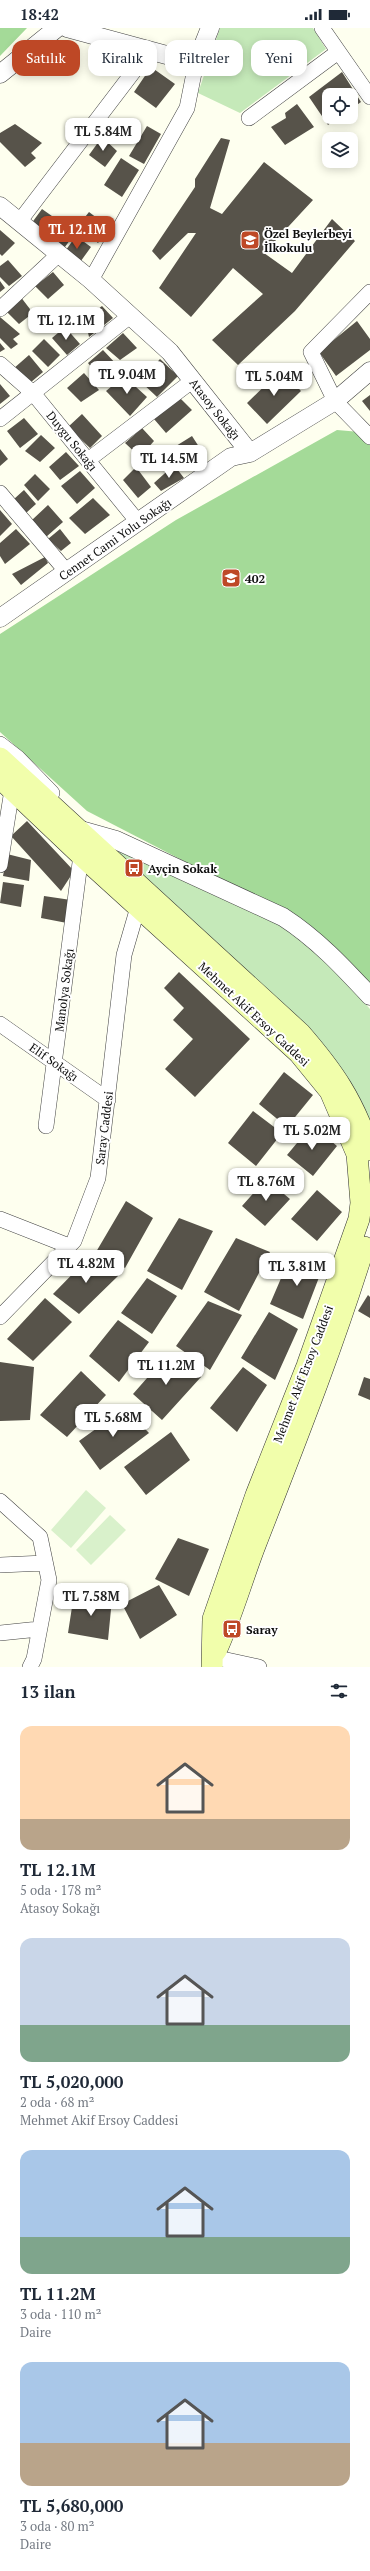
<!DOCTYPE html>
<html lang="tr">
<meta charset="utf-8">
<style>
body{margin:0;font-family:"PT Serif",serif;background:#f6f6f7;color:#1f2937;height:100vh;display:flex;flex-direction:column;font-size:15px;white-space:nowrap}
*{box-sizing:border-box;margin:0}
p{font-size:13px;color:#747a83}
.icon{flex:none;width:22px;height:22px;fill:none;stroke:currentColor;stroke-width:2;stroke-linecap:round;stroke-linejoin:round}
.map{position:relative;height:1639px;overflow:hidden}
.panel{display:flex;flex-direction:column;background:#fff;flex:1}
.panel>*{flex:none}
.hud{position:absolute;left:12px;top:12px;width:346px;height:36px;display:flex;gap:8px}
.fabs{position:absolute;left:322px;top:60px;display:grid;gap:8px}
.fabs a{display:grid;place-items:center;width:36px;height:36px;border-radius:8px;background:#fff;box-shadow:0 2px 10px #0003;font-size:20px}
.price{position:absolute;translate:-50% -34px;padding:0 9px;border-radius:8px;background:#fff;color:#222;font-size:13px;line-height:26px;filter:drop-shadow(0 1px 2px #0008)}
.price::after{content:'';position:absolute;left:50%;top:24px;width:12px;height:9px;margin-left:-6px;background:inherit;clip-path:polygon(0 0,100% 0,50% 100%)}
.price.active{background:#be4826;color:#fff}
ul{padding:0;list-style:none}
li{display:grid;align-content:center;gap:8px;height:212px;padding:0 20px}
li span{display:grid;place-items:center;height:124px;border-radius:12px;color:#555}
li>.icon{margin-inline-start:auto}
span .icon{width:72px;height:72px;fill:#fffc;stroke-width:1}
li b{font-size:17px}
h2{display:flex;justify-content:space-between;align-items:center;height:48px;padding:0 20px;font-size:17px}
.tag{padding:0 14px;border-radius:12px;background:#fff;box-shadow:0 2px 10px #0003;font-size:14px;line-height:36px}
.tag.active{background:#be4826;color:#fff}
.status{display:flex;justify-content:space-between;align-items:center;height:28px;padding:0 20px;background:#fff;direction:ltr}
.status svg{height:11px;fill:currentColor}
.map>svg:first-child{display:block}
</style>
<div class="status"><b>18:42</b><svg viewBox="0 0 49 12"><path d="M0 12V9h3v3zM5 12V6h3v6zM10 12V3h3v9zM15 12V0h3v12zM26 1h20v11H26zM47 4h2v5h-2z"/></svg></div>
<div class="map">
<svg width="370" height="1639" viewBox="0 0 370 1639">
<rect width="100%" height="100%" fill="#feffef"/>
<!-- green -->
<path fill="#c5e9b9" d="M220 0H313L326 21 240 85 198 65Z
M109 815 209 860 293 904 332 938 370 981V1105L276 976Z"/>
<!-- forest -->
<path fill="#a4da98" d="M0 0H27L0 28Z
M337 402 360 404 370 416V960L308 897 87 783 0 704V606L176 492Z"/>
<!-- pitch -->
<path fill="#d9f1cb" d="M86 1462 106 1480 71 1520 51 1502Z
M110 1487 126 1502 91 1537 76 1522Z"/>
<!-- building -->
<path fill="#57534a" d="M151 39 175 56 156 80 134 64Z
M342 44 361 74 351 81V67H329V89H339L328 97 309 69Z
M297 76 314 99 285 117 271 99 286 90 285 85Z
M15 96 42 115 31 125 36 130 25 139 0 114V105Z
M147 98 161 106 144 136 129 128Z
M102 109 117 123 105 139 89 127Z
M221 110 230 112 210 180 222 186 264 134 313 172 264 225 292 245 332 191 355 213 295 283 238 337 212 312 263 266 233 240 191 289 159 260 196 205H188L160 232 152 223 195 159V151Z
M121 130 139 142 122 169 104 157Z
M42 181 59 193 47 209 31 196Z
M89 184 110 200 98 215 78 198Z
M61 199 73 208 62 223 50 214Z
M0 202 15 215 2 228 0 226Z
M76 208 91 219 78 237 63 226Z
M8 232 22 248 9 258 0 249V238Z
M53 244 64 257 48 271 35 258Z
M0 253 5 260 0 264Z
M20 268 33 285 19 296 4 281Z
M102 278 113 290 89 309 85 291Z
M0 289 20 306 13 311 18 316 11 321 0 310Z
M357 293 370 311V322L336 348 319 324Z
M65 299 80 316 67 327 52 310Z
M123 305 137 320 120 332 106 320Z
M44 311 60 327 48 339 32 323Z
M0 315 5 321 0 324Z
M103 322 117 337 100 350 88 335Z
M29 327 43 344 30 355 13 341Z
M160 331 178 348 157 369 140 353Z
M281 342 301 363 267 396 247 375Z
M84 345 99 362 81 374 67 360Z
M124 348 147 369 130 388 106 363Z
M0 356 10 368 0 376Z
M370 367V383L362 373Z
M179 369 192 382 166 405 154 391Z
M82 386 102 408 90 420 68 399Z
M24 390 38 406 20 420 7 403Z
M142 400 154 413 140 429 125 415Z
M41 407 55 420 40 434 25 423Z
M192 408 203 425 190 438 176 418Z
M0 421 8 431 0 438Z
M66 424 79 438 60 452 49 439Z
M174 437 184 450 161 463 154 455Z
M136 439 151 459 138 470 123 452Z
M80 443 95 460 77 476 61 458Z
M35 446 50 461 38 473 24 457Z
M24 462 36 476 26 485 14 471Z
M93 470 110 487 85 506 69 490Z
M48 477 63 494 46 509 32 492Z
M0 482 12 496 0 508Z
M16 501 30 516 5 536 0 528V515Z
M60 501 71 515 61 523 48 511Z
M45 529 48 535 21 557 12 546Z
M27 793 74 843 61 863 11 808Z
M7 826 31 832 29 853 3 848Z
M3 854 24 857 21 879 0 875Z
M44 868 71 872 67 895 41 890Z
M179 944 250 1011 195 1069 165 1041 193 1011 173 992 184 980 164 960Z
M284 1044 313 1067 287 1099 259 1076Z
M253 1083 282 1105 256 1138 228 1115Z
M312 1097 337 1118 313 1148 287 1127Z
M266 1151 290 1171 265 1198 242 1178Z
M317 1162 342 1184 317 1213 291 1191Z
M126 1173 153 1190 125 1240 96 1224Z
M179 1190 213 1203 182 1262 147 1243Z
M236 1210 270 1224 239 1283 204 1264Z
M93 1225 118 1248 79 1286 53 1266Z
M291 1227 323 1239 303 1291 270 1276Z
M147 1250 177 1268 152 1306 121 1285Z
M368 1267 370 1269V1290L358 1283Z
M45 1270 72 1294 33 1333 7 1311Z
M208 1273 242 1287 210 1342 176 1318Z
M269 1284 298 1301 275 1352 241 1330Z
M118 1292 149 1314 119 1354 89 1328Z
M169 1325 201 1349 162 1392 133 1366Z
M0 1334 34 1339 30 1392 0 1393Z
M243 1339 267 1357 237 1404 210 1380Z
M81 1343 106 1367 67 1409 40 1387Z
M364 1349 370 1351V1372L358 1367Z
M125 1380 149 1405 100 1442 79 1413Z
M171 1404 190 1432 146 1467 124 1439Z
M178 1510 209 1521 189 1568 155 1551Z
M159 1557 177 1587 140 1611 122 1576Z
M74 1566 112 1571 108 1612 68 1605Z"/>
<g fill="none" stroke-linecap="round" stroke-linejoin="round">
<!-- minor casing -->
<g stroke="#414141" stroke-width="16">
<path id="minor" d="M322 0 370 69
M249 90 338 24
M19 194 150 22
M91 252 187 80 196 35
M370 264 311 324 335 373 370 409
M0 281 59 226
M0 336 33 365 138 494
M0 391 130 288
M88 432 192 353
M0 465 67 544
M0 716 18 730 52 765
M0 837 12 762
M0 996 108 1072
M46 1098 81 827
M0 1191 69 1218
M0 1289 74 1213 98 1150 124 927 138 879
M0 1473 40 1509 49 1552 34 1631 30 1639
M0 1537 45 1535
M0 1605 39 1601
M213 1629 259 1639"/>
</g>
<!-- tertiary casing -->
<g stroke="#414141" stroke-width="19">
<path id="tertiary" d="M67 0 196 35 210 0
M0 46 57 0
M0 178 91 252 170 324 250 425
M0 590 231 429 250 425 335 373 370 343
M77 801 116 812 283 889C317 911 343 939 370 968"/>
</g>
<!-- secondary casing -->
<g stroke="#303030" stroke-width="22">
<path id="secondary" d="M0 730 300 1005C334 1044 353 1072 370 1122
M0 750 81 827 299 1025 330 1063 357 1126 361 1175 359 1191 307 1338 256 1467 213 1591 212 1639
M216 1623C232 1588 242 1551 256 1515 294 1417 333 1319 364 1219"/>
</g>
<!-- minor -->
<use href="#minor" stroke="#fff" stroke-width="15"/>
<!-- tertiary -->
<use href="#tertiary" stroke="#fff" stroke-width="18"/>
<!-- secondary -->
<use href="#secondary" stroke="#f1feab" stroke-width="21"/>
</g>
<!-- icons -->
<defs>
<g id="school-square" transform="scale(1)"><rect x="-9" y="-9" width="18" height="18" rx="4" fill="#be4826" stroke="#fff"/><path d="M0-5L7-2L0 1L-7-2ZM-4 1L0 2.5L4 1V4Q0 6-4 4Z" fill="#fff"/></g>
<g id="bus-square" transform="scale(1)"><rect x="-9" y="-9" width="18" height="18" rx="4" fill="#be4826" stroke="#fff"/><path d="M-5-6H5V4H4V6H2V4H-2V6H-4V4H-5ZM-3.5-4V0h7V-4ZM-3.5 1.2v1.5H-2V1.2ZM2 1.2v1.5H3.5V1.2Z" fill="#fff"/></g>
</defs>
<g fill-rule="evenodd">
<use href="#school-square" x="250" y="212"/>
<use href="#school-square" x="231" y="550"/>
<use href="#bus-square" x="134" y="840"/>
<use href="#bus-square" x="232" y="1601"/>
</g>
<g text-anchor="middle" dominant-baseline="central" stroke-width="4" stroke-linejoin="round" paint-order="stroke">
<!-- poi labels -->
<g font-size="12" font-weight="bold" fill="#0e0e0e" stroke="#fff" text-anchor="start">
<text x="264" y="205">Özel Beylerbeyi<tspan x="264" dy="14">İlkokulu</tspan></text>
<text x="245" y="550">402</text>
<text x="148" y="840">Ayçin Sokak</text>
<text x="246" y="1601">Saray</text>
</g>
<!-- street labels -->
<g font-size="12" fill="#0e0e0e" stroke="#fff">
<text transform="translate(215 381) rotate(52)">Atasoy Sokağı</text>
<text transform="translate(72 413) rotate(51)">Duygu Sokağı</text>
<text transform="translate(115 511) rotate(-35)">Cennet Cami Yolu Sokağı</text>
<text transform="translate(64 962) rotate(-83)">Manolya Sokağı</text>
<text transform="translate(254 986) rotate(43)">Mehmet Akif Ersoy Caddesi</text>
<text transform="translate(54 1034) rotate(35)">Elif Sokağı</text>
<text transform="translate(104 1100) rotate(-83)">Saray Caddesi</text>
<text transform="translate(303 1346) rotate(-69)">Mehmet Akif Ersoy Caddesi</text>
</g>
</g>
</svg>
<div class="fabs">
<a><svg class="icon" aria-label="locate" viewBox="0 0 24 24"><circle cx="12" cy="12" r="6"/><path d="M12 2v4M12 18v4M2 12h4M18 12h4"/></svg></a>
<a><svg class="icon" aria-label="layers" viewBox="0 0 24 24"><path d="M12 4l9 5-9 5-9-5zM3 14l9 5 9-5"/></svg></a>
</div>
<b class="price" style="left:103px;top:124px">TL 5.84M</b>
<b class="price active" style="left:77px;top:222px">TL 12.1M</b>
<b class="price" style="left:66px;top:313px">TL 12.1M</b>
<b class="price" style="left:127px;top:367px">TL 9.04M</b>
<b class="price" style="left:274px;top:369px">TL 5.04M</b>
<b class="price" style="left:169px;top:451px">TL 14.5M</b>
<b class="price" style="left:312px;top:1123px">TL 5.02M</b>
<b class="price" style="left:266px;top:1174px">TL 8.76M</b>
<b class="price" style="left:86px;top:1256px">TL 4.82M</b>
<b class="price" style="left:297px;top:1259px">TL 3.81M</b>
<b class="price" style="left:166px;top:1358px">TL 11.2M</b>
<b class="price" style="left:113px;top:1410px">TL 5.68M</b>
<b class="price" style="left:91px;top:1589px">TL 7.58M</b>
<div class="hud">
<a class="tag active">Satılık</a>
<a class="tag">Kiralık</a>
<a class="tag">Filtreler</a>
<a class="tag">Yeni</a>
</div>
</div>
<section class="panel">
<h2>13 ilan<svg class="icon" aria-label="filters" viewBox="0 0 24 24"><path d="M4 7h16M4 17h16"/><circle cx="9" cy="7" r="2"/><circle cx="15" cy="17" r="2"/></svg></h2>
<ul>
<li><span style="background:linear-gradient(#ffd9b3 75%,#b9a48a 0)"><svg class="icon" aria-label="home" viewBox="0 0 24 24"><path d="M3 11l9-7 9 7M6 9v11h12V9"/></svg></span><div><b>TL 12.1M</b><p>5 oda · 178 m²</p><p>Atasoy Sokağı</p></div></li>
<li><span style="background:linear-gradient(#c9d6e8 70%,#7fa58c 0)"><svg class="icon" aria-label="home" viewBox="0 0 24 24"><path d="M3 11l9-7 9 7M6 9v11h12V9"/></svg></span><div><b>TL 5,020,000</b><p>2 oda · 68 m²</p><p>Mehmet Akif Ersoy Caddesi</p></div></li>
<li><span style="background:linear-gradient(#a9c7e8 70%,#7fa58c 0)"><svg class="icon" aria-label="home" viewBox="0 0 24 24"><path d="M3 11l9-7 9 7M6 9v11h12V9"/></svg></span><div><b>TL 11.2M</b><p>3 oda · 110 m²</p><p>Daire</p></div></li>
<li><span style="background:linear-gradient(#a9c7e8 65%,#b9a48a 0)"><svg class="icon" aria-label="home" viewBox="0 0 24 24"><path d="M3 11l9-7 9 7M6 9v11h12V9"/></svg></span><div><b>TL 5,680,000</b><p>3 oda · 80 m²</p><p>Daire</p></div></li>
</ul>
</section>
